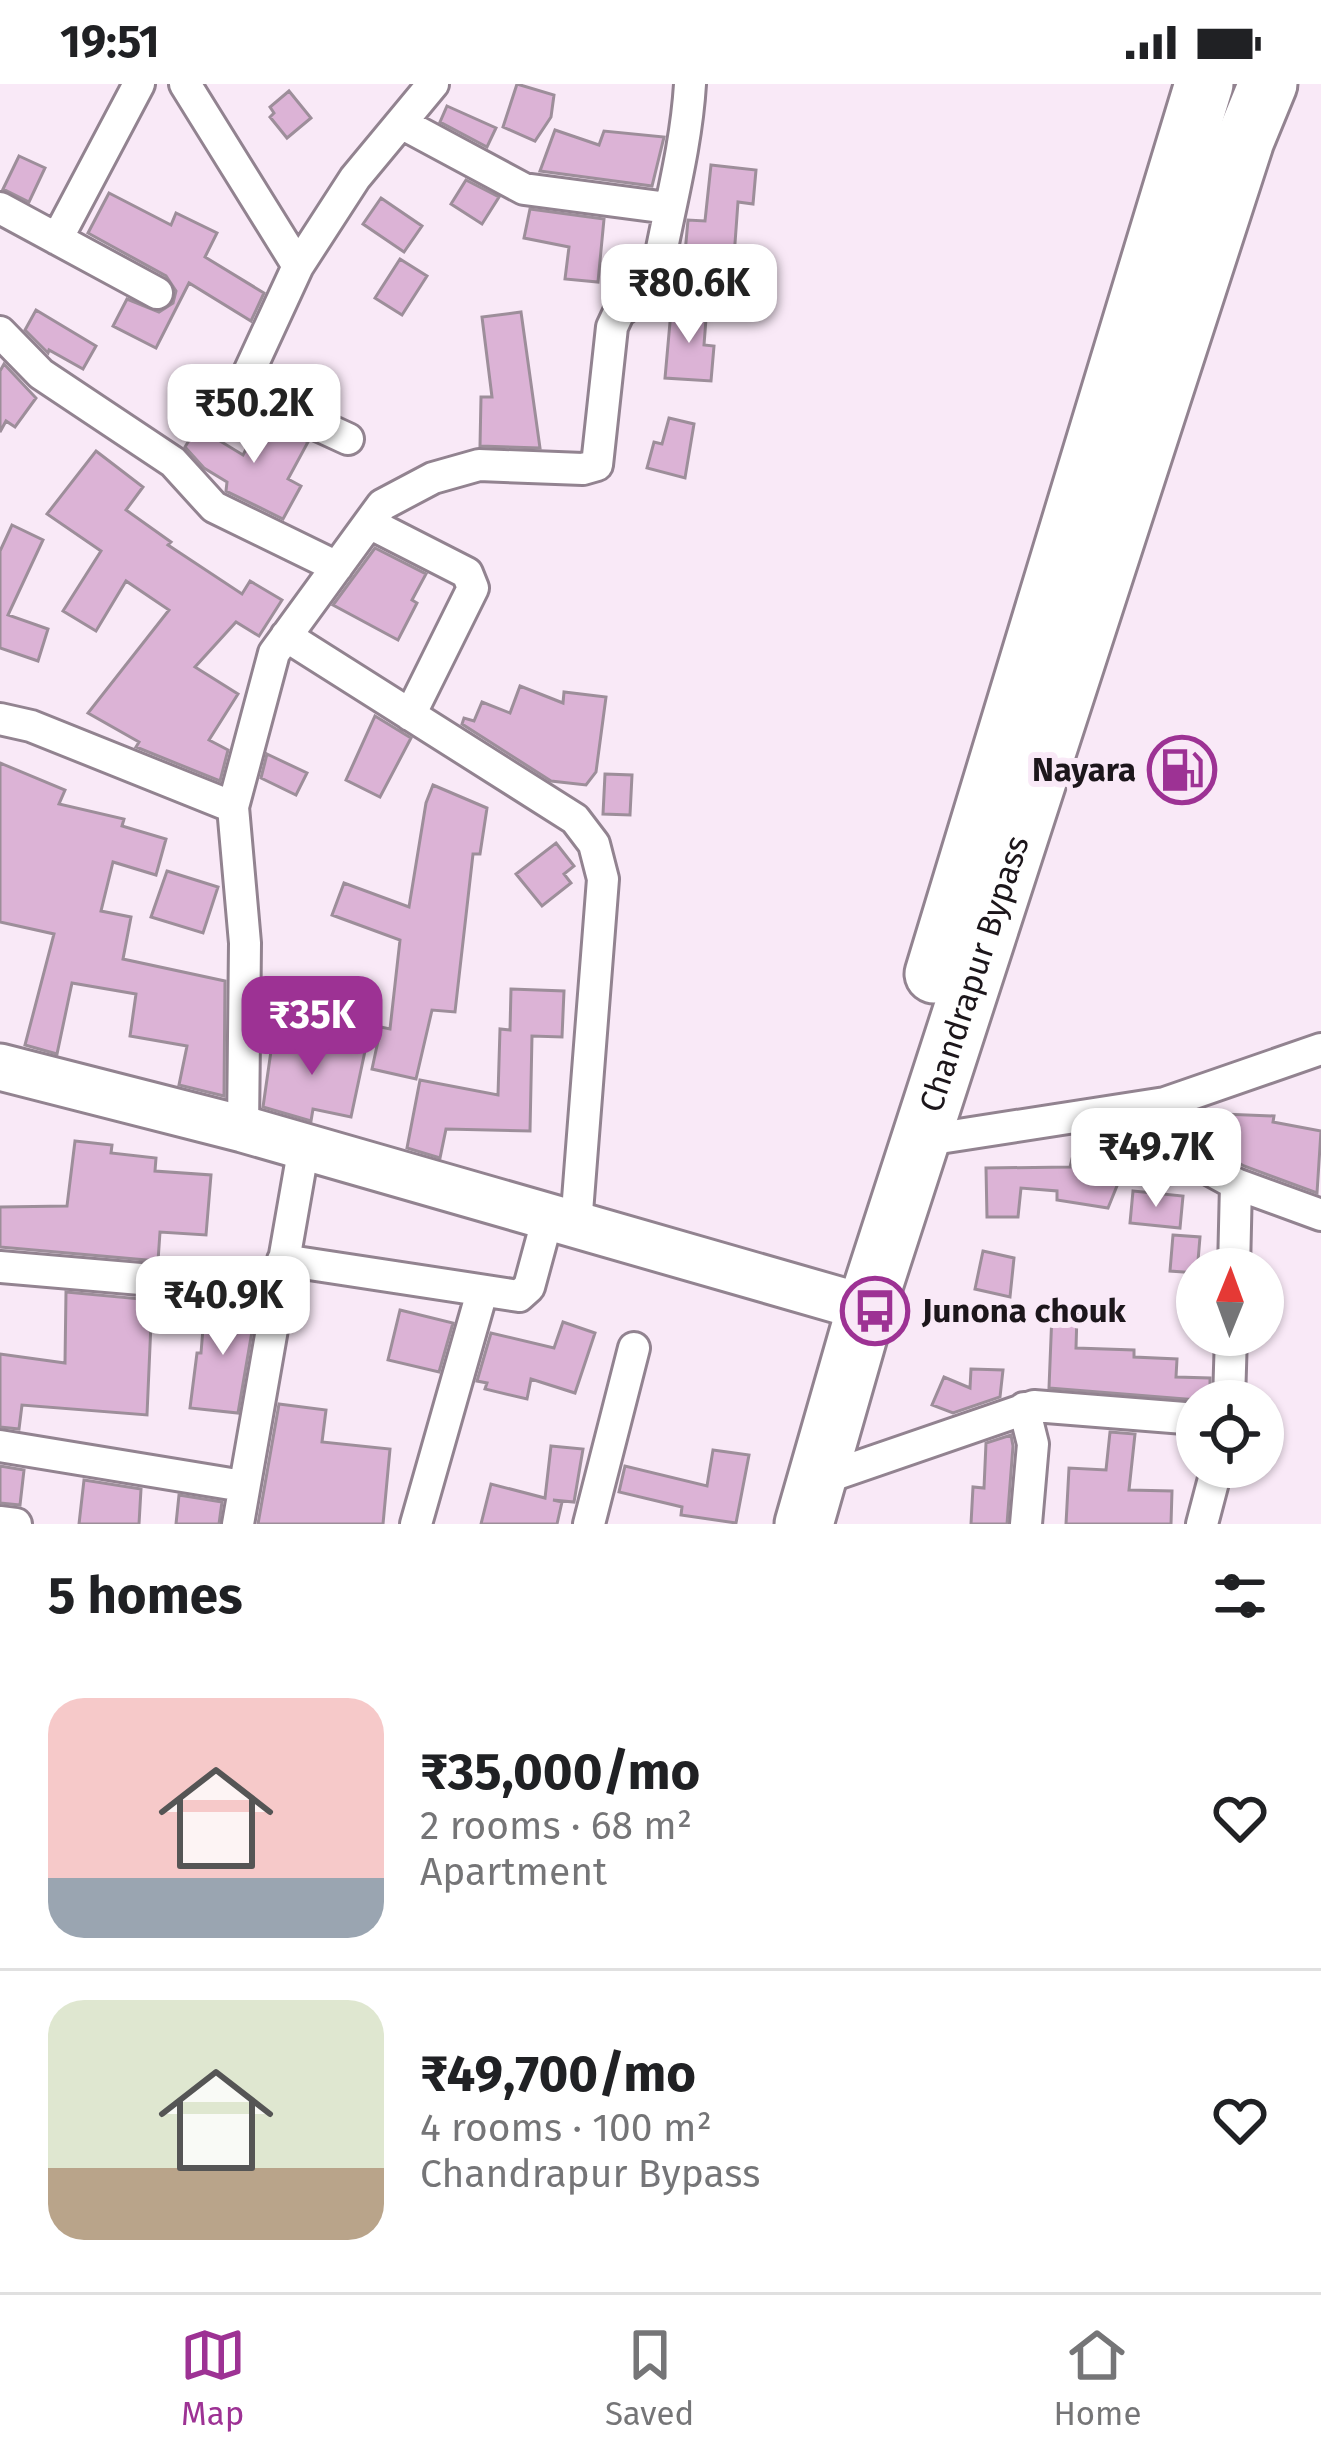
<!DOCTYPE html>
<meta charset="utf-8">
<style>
body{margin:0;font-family:"Fira Sans",sans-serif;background:#f6f6f6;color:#202124;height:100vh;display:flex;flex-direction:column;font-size:45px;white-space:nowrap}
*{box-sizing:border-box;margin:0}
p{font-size:39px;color:#757577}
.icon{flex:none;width:66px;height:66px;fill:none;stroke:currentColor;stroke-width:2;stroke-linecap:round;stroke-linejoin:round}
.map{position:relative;height:1440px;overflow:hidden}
.drawer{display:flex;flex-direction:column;background:#fff;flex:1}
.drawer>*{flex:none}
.needle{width:78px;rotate:1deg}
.controls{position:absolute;left:1176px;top:1164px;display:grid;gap:24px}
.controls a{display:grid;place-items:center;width:108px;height:108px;border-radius:50%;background:#fff;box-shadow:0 3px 9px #0004;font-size:60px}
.price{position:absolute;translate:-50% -102px;padding:0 27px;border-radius:24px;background:#fff;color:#222;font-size:39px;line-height:78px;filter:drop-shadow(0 3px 6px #0008)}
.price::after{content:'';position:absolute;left:50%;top:72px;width:36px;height:27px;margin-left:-18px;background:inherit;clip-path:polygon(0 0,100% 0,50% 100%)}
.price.on{background:#9d3294;color:#fff}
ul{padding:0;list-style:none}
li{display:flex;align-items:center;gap:36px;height:300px;padding:0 48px}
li+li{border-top:3px solid #e0e0e0}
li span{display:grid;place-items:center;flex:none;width:336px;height:240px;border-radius:36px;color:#555}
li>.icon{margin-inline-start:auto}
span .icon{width:144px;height:144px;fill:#fffc;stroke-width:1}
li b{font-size:51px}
h2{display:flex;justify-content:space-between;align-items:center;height:144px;padding:0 48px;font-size:51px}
.status{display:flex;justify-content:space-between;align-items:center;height:84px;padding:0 60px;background:#fff;direction:ltr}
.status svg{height:33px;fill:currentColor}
.tabs{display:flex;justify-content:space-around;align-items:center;height:168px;border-top:3px solid #e0e0e0;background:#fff;font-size:33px;color:#757577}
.tabs a{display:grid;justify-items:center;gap:6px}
.tabs .on{color:#9d3294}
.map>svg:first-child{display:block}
</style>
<div class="status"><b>19:51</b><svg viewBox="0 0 49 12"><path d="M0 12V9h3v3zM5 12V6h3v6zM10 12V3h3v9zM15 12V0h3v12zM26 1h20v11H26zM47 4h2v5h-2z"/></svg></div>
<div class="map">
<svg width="1321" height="1440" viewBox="0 0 1321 1440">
<rect width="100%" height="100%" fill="#f9e9f7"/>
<!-- building -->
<path fill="#dcb3d6" stroke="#9d8e9a" stroke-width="3" d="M517 0 554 11 551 33 535 57 503 43Z
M289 7 311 34 287 54 270 33 274 29 270 23Z
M447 22 496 44 487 63 440 38Z
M555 46 599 61 604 47 664 53 652 102 540 87Z
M19 72 45 84 29 118 3 105Z
M711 81 756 86 753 120 738 118 734 173 685 169 688 136 705 137Z
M466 96 499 113 482 140 451 120Z
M109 109 171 141 176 129 217 149 205 173 264 209 251 237 189 199 156 264 113 242 127 215 159 228 173 219 176 207 166 192 88 149Z
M381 114 422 142 404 168 363 140Z
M530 125 604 135 598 198 565 195 569 163 524 154Z
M400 175 427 192 402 231 375 214Z
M707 222 704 261 714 262 711 297 665 294 671 227Z
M36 226 96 262 83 285 49 266 48 269 25 246Z
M521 228 540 364 480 362 481 313H492L482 233Z
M4 280 36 314 15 343 6 337 0 348V287Z
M669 334 694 340 685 394 647 384 654 358 662 360Z
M261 337 308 358 288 395 301 402 283 435 226 407 227 398 204 384 185 363 197 343 243 371Z
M96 367 143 403 126 426 171 458 168 461 242 510 250 497 282 516 259 552 236 538 195 583 238 610 209 656 228 666 220 697 136 663 139 658 88 629 169 526 126 497 96 547 63 527 101 467 47 430Z
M12 441 43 456 8 531 48 545 38 577 0 564V467Z
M375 464 426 490 412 516 417 519 398 556 333 521Z
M520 602 563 619 564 608 606 613 596 688 586 701 551 697 462 640 464 634 474 637 482 618 510 629Z
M375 632 411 654 380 713 346 696Z
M267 670 307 689 296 711 261 694Z
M0 679 65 706 59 720 124 735 122 742 166 755 156 791 113 778 101 827 131 833 123 875 225 897 224 1012 179 1001 187 962 130 952 136 910 72 899 57 970 25 961 54 850 0 838Z
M605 690 632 691 630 731 603 730Z
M433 701 487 724 480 770H473L455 928 432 926 416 995 372 985 381 943 390 945 400 856 332 831 344 799 409 823 426 719Z
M556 759 574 782 564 790 571 799 542 822 516 790Z
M167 787 218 803 203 849 151 833Z
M511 905 564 907 562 953 532 952 530 1047 446 1045 440 1074 407 1064 420 996 498 1011 500 945 510 946Z
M273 953 365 967 351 1033 313 1025 311 1037 263 1023Z
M1197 1029 1274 1032 1273 1038 1321 1047 1317 1109 1244 1082 1183 1048 1185 1033Z
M75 1057 112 1061 111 1069 156 1074 155 1087 211 1091 206 1151 160 1148 158 1177 0 1163V1123L67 1122Z
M1072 1075 1125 1082 1108 1124 1057 1116V1107L1021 1104 1018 1133H987L986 1084 1070 1083Z
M1133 1107 1183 1112 1180 1144 1130 1139Z
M1173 1151 1200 1153 1197 1189 1170 1187Z
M983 1167 1014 1174 1010 1213 975 1205Z
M66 1208 152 1216 147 1331 22 1321 19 1345 0 1343V1270L65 1279Z
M205 1220 256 1224 238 1329 190 1324 197 1269H201Z
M400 1226 453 1239 439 1288 388 1276Z
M1052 1229 1077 1230 1076 1264 1134 1266V1273L1177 1275 1176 1293 1210 1294V1317L1049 1304Z
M563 1238 595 1249 575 1309 531 1295 527 1315 485 1305 487 1299 477 1297 491 1249 554 1264Z
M971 1285 1003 1286 1000 1313 953 1329 932 1321 944 1293 970 1304Z
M279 1320 326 1326 322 1358 390 1365 383 1440H258Z
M1110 1348 1135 1350 1129 1406 1172 1407 1171 1440H1066L1069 1384 1106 1386Z
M1011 1351 1013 1362 1007 1440H971L973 1403 984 1404 986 1359Z
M551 1362 583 1365 574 1418 553 1416 562 1418 557 1440H481L491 1400 545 1414Z
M713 1366 749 1371 736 1439 681 1431 682 1423 619 1408 625 1382 707 1402Z
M0 1382 24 1386 20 1421 0 1419Z
M84 1396 141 1405 139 1440H79Z
M179 1411 222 1418 219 1440H176Z"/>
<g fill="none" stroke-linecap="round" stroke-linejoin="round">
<!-- street casing -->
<g stroke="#928390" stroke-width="36">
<path id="street" d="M185 0 298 182 355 94 433 0
M403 40 524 105 668 124
M0 124 157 209
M57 155 139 0
M298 182 243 301 250 310 348 355
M0 248 41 290 173 378 214 423 337 483
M369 439 467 489 473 504 410 631
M286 552 575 735 594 760 603 795 576 1141
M0 635 31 642 233 723
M1106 1029 1236 1100 1321 1131
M243 1045 245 859 233 723 274 569 382 421 433 394 479 381 583 385 597 381 612 243 619 228 655 202C666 135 686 68 690 0
M920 1057 1165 1019 1321 965
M283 1176 519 1212 529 1203 548 1133
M0 1183 281 1207
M1234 1185 1236 1100
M1229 1317 1231 1251
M1024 1324 1033 1360 1026 1440
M0 1362 243 1402
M816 1397 1034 1322 1197 1335
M0 1438 16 1440
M238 1440 304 1062
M416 1440 482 1208
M589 1440 634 1264
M1202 1440 1217 1383"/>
</g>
<!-- secondary casing -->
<g stroke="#928390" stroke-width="51">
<path id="secondary" d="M0 983 243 1045 866 1224"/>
</g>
<!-- highway casing -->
<g stroke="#928390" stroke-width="63">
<g id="highway">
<path d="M934 890 1204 0"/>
<path id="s1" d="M804 1440 866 1224 1245 56 1268 0"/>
</g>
</g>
<!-- street -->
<use href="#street" stroke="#fff" stroke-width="30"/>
<!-- secondary -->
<use href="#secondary" stroke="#fff" stroke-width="45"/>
<!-- highway -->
<use href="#highway" stroke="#fff" stroke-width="57"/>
</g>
<!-- icons -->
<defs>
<g id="fuel-ring" transform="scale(3.45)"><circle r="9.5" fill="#f9e9f7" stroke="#9d3294" stroke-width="1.5"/><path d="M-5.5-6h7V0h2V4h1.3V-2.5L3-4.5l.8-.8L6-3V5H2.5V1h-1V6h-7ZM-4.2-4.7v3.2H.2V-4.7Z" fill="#9d3294"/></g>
<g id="bus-ring" transform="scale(3.45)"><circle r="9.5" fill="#f9e9f7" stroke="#9d3294" stroke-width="1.5"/><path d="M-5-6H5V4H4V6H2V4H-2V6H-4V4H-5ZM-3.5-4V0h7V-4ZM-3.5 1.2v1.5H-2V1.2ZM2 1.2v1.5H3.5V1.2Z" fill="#9d3294"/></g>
</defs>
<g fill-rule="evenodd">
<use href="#fuel-ring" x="1182" y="686"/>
<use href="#bus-ring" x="875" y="1227"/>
</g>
<g text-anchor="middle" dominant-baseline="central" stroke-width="12" stroke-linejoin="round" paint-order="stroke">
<!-- poi labels -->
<g font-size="33" font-weight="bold" fill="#1c161b" stroke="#f9e9f7" text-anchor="end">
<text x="1136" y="686">Nayara</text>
<text x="922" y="1227" text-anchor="start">Junona chouk</text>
</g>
<!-- street labels -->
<g font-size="33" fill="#1c161b" stroke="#f9e9f7">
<text stroke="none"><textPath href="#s1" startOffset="576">Chandrapur Bypass</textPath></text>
</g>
</g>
</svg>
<div class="controls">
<a><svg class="needle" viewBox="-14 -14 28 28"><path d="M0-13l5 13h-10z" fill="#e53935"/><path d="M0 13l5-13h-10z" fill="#757577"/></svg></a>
<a><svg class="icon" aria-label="locate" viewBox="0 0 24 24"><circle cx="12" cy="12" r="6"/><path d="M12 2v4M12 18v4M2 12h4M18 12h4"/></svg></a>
</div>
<b class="price" style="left:689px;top:262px">₹80.6K</b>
<b class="price" style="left:254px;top:382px">₹50.2K</b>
<b class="price on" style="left:312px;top:994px">₹35K</b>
<b class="price" style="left:1156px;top:1126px">₹49.7K</b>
<b class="price" style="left:223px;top:1274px">₹40.9K</b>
</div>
<section class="drawer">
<h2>5 homes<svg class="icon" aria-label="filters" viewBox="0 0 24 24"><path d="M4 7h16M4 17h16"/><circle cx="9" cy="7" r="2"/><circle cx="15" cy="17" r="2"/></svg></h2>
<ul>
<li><span style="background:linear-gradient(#f6c9c9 75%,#9aa5b1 0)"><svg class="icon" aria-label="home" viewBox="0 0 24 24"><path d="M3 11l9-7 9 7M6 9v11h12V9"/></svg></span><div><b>₹35,000/mo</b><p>2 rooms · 68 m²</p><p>Apartment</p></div><svg class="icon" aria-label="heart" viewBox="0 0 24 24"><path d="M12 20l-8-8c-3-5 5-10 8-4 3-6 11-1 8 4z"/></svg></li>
<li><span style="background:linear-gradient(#dfe7d0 70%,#b9a48a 0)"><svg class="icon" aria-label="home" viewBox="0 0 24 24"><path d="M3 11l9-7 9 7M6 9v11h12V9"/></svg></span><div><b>₹49,700/mo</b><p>4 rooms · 100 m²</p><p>Chandrapur Bypass</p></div><svg class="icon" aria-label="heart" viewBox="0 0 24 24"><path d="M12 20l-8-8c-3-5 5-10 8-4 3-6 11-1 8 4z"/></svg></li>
</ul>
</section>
<nav class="tabs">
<a class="on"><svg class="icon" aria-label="map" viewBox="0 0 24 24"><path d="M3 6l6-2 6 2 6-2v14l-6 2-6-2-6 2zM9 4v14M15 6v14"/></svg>Map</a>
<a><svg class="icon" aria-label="saved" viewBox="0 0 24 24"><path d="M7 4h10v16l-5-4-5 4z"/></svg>Saved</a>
<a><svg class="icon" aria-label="home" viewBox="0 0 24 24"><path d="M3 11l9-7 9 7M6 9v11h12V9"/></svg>Home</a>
</nav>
